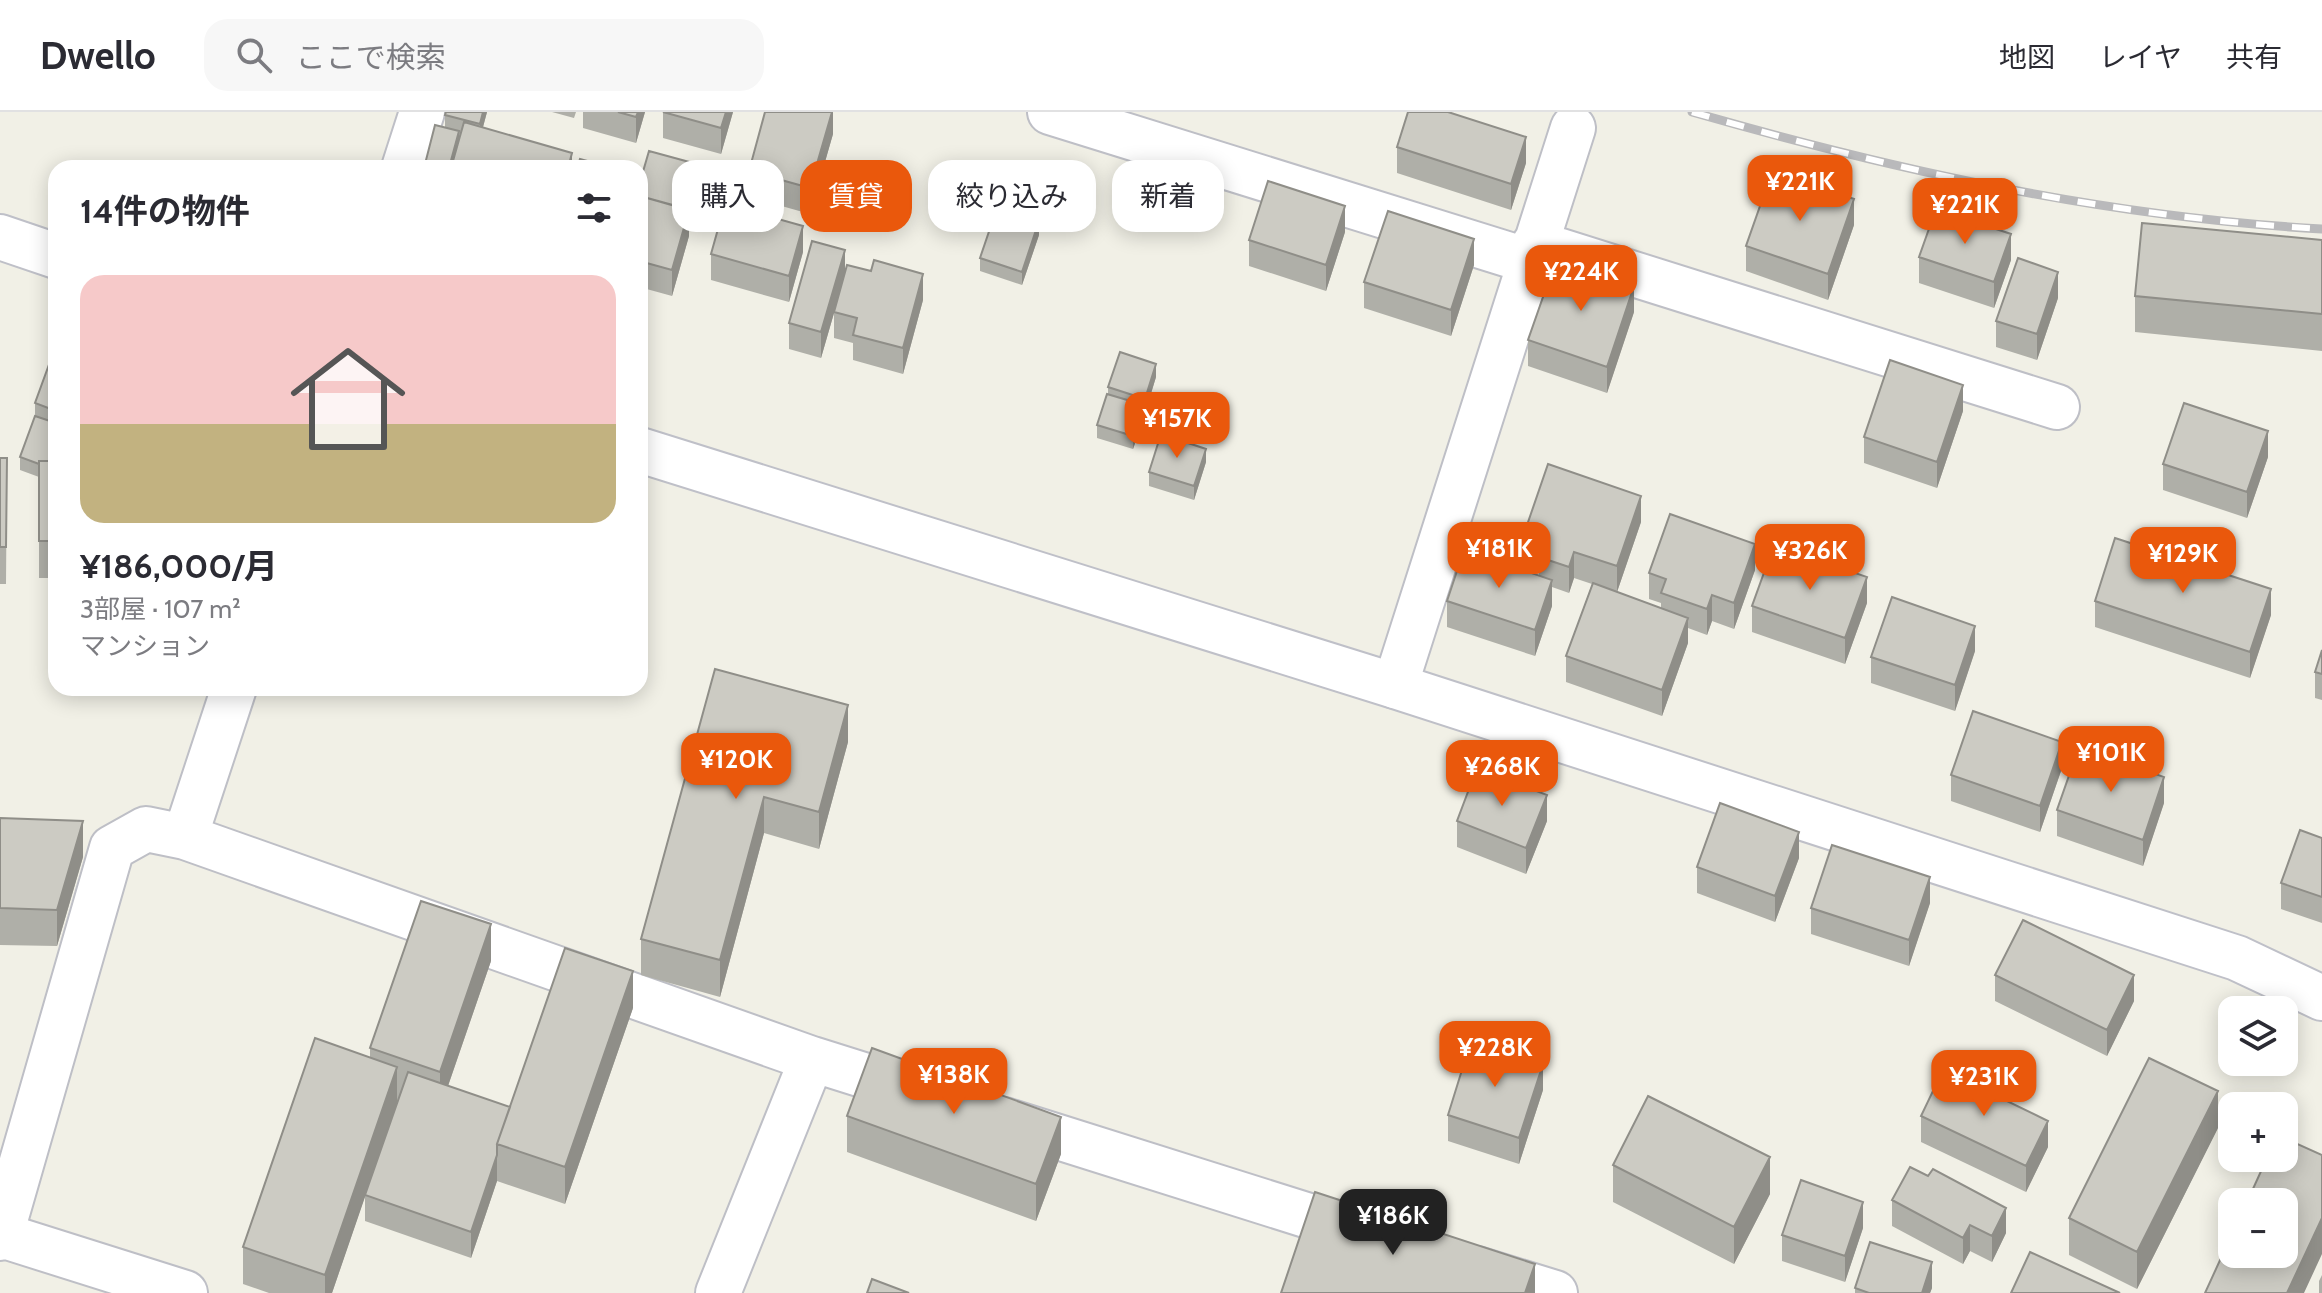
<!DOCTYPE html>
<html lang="ja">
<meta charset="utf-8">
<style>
body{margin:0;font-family:Cabin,"Noto Sans JP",sans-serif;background:#f7f7f7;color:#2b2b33;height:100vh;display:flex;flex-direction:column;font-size:30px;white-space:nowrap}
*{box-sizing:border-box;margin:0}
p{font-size:26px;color:#7c7c81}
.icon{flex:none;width:44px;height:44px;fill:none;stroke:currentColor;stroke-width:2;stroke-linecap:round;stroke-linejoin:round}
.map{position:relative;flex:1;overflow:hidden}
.panel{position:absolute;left:48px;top:48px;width:600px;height:536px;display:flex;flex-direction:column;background:#fff;border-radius:24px;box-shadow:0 4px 20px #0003}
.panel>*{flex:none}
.hud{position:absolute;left:672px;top:48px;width:760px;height:72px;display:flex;gap:16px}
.buttons{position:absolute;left:2218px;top:884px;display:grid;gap:16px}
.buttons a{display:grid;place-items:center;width:80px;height:80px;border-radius:16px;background:#fff;box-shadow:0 4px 20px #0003;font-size:40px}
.price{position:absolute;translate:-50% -68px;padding:0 18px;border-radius:16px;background:#ea580c;color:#fff;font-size:26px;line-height:52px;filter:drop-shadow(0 2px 4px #0008)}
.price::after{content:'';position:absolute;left:50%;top:48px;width:24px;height:18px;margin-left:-12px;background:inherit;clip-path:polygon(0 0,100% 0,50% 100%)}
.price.current{background:#222;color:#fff}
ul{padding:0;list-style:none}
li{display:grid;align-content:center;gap:16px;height:424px;padding:0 32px}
li span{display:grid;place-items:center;height:248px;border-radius:24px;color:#555}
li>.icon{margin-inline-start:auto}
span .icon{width:144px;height:144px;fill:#fffc;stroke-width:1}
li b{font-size:34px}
h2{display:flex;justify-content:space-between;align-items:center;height:96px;padding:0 32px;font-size:34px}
.tag{padding:0 28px;border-radius:24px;background:#fff;box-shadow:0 4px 20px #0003;font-size:28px;line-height:72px}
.tag.current{background:#ea580c;color:#fff}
header{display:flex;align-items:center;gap:48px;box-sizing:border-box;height:112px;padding:0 40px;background:#fff;border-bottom:2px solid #e1e1e2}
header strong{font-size:38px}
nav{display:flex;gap:44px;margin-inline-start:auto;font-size:28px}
.search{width:560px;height:72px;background:#f7f7f7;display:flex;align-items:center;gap:20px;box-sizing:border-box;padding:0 28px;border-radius:24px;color:#7c7c81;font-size:30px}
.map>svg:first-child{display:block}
</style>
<header>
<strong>Dwello</strong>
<div class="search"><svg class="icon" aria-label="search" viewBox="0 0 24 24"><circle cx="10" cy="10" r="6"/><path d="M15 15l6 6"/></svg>ここで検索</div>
<nav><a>地図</a><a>レイヤ</a><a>共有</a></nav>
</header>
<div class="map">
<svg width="2322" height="1181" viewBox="0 0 2322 1181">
<rect width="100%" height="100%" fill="#f1f0e6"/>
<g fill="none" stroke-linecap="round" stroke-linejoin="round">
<!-- street casing -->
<g stroke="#bebfc6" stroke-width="48">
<path id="street" d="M1050 0 1529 149
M404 56 422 0
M1535 131 2057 295
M1395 574 1573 16
M185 725 234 576
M1004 1008 1366 1122
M1 1123 185 1181
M0 1126 112 736 146 717 185 725 812 947 920 981
M1477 1157 1555 1181
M718 1181 812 947"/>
</g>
<!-- secondary casing -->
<g stroke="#bfc0c8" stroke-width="48">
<path id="secondary" d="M0 125 56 144
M640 338 1395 574 2237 846 2322 886"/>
</g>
<!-- street -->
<use href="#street" stroke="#fff" stroke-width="44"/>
<!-- secondary -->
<use href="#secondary" stroke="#fff" stroke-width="44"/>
<!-- rail casing -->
<g stroke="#b9b9bb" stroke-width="9">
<path id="rail" d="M1692 0C1897 59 2108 105 2322 117"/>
</g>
<!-- rail -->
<use href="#rail" stroke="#fff" stroke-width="6" stroke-dasharray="18" stroke-linecap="butt"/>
</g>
<!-- wall -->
<path fill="#afafa8" d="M487 0 483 15 572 56H425V52L445 16V3Z
M552 0H576L574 6Z
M583 0H645L636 31 583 16Z
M663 0H733L721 42 663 26Z
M833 0V22L810 102 749 85V59Z
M1397 35 1526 51 1511 98 1397 61Z
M693 64 683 97 689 124 672 184 643 176 641 184H640V70Z
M1854 113 1828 188 1746 159V134Z
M1345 120 1326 179 1249 154V128Z
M1039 123 1022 173 980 159V146Z
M2322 128V239L2135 220V184Z
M803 140 789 190 711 168V142Z
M1919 145 2011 148 1994 196 1919 171Z
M1474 153 1451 224 1364 196V170Z
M845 162 923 188 903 262 853 248V231L834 226V201L821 246 789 237V211Z
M2058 186 2037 248 1996 235V209Z
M1634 200 1607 281 1528 254V228Z
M56 249V466H39V365L20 358V345L35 304V291Z
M1156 265 1145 301 1144 300V306L1133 337 1097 326V313L1108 282V275Z
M1963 299 1937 376 1864 351V325Z
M2268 345 2247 406 2163 378V352Z
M0 346H7L6 472H0Z
M1206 350 1194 388 1149 374V360Z
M1641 410 1617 480 1661 496V491L1649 487V461L1755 458 1734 517 1712 509 1707 523 1688 516V531L1662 604 1566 570V544L1592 472 1574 466 1569 481 1552 475V494L1535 544 1447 515V489L1539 464V449L1525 445V419Z
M2095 489 2271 503 2250 566 2095 515Z
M1867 491 1845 552 1752 520V494Z
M2322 538V588L2315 586V560Z
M1975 539 1955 599 1871 571V545Z
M715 557 848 630 819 737 764 721 720 885 641 863V827Z
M2062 656 2040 720 1951 689V663Z
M2164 691 2143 754 2057 724V698Z
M0 706 83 745 57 834 0 833Z
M1457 709H1547L1526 762 1457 735Z
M2322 726V811L2281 797V771Z
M1799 746 1775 810 1697 781V755Z
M1930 791 1909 854 1811 822V796Z
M491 849 448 974 510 995 633 896 565 1092 497 1069 471 1146 365 1109V1084L332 1181H269L243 1172V1135L370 945V936Z
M1995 863 2134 889 2107 944 1995 889Z
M1543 978 1519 1052 1448 1029V1003Z
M847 1004 1061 1042 1036 1109 847 1040Z
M1921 1004 2048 1035 2026 1080 1921 1030Z
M2218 1016 2137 1177 2069 1143V1106Z
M1613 1053 1770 1082 1734 1152 1613 1090Z
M1892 1088 2006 1121 1992 1150 1970 1139 1963 1152 1892 1114Z
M1863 1116 1845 1170 1782 1149V1123Z
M2322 1163V1181H2319V1169Z
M1855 1176H1932L1930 1181H1855Z"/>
<!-- shaded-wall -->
<path fill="#8f8e88" d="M483 0H487L480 26V12Z
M638 0H645L636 31V5Z
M726 0H733L721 42V16Z
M832 0H833V22L810 102V76Z
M459 19V33L452 56H449Z
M1526 25V51L1511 98V72Z
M572 41V56H568Z
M693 51V64L680 108V95Z
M1854 87V113L1828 188V162Z
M1345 94V120L1326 179V153Z
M689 98V124L672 184V158Z
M1039 109V123L1022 173V160Z
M803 114V140L789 190V164Z
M2011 122V148L1994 196V170Z
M1474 127V153L1451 224V198Z
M845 138V163L821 246V220Z
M643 150V176L641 184V158Z
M2058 160V186L2037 248V222Z
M923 162V188L903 262V236Z
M1634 174V200L1607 281V255Z
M1156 252V265L1145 301V287Z
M1963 273V299L1937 376V350Z
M1144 293V306L1133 337V324Z
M2268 319V345L2247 406V380Z
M56 336V350L49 355Z
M1206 337V350L1194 388V374Z
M1641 384V410L1617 480V454Z
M1755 432V458L1734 517V491Z
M1574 440V466L1569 481V455Z
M1867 465V491L1845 552V526Z
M1552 468V494L1535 544V518Z
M2271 477V503L2250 566V540Z
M1712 483V509L1707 523V497Z
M1688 506V531L1662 604V578Z
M1975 514V539L1955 599V573Z
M848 593V630L819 737V700Z
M2062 630V656L2040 720V694Z
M2164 665V691L2143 754V728Z
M1547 683V709L1526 762V736Z
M764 685V721L720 885V848Z
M83 709V745L57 834V798Z
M1799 720V746L1775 810V784Z
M1930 765V791L1909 854V828Z
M491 812V849L440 997V960Z
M633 859V896L565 1092V1055Z
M2134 863V889L2107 944V918Z
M1543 952V978L1519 1052V1026Z
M397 955V992L332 1181H325V1163Z
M2218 979V1016L2137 1177V1140Z
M1061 1005V1042L1036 1109V1072Z
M2048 1009V1035L2026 1080V1054Z
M497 1043V1069L471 1146V1120Z
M1770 1045V1082L1734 1152V1115Z
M1863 1090V1116L1845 1170V1144Z
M2006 1096V1121L1992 1150V1124Z
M2322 1106V1142L2304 1181H2287Z
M1970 1113V1139L1963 1152V1126Z
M1932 1150V1176L1930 1181H1922Z
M1535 1152V1181H1525Z"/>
<!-- building -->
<path fill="#cccbc3" stroke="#8f8e88" stroke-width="2" d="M446 0H483L480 12 445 3Z
M618 0H638L636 5Z
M663 0H726L721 16Z
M765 0H832L810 76 749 59Z
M1408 0H1448L1526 25 1511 72 1397 35Z
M464 10 572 41 568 56H451Z
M435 13 459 19 449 56H438L425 52Z
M649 39 693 51 680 95 640 84V70Z
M580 47 613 56H577Z
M1772 60 1854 87 1828 162 1746 134Z
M1268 69 1345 94 1326 153 1249 128Z
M640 84 689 98 672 158 643 150 641 158H640Z
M725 92 803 114 789 164 711 142Z
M997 96 1039 109 1022 160 980 146Z
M1936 97 2011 122 1994 170 1919 145Z
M1388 99 1474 127 1451 198 1364 170Z
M2142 111 2322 128V202L2135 184Z
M812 129 845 138 821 220 789 211Z
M2018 146 2058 160 2037 222 1996 209Z
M874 148 923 162 903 236 853 223 857 206 834 200 847 153 871 159Z
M1556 148 1634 174 1607 255 1528 228Z
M1120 240 1156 252 1145 287 1108 275Z
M51 247 56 249V299L35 291Z
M1890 248 1963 273 1937 350 1864 325Z
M1107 282 1144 293 1133 324 1097 313Z
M2184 291 2268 319 2247 380 2163 352Z
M35 304 56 311V336L51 349H39V352L20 345Z
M1161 322 1206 337 1194 374 1149 360Z
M0 346H7L6 435H0Z
M39 349H56V429H39Z
M1548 352 1641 384 1617 454 1574 440 1569 455 1539 445 1546 425 1525 419Z
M1670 402 1755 432 1734 491 1712 483 1707 497 1661 481 1666 467 1649 461Z
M2115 426 2271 477 2250 540 2095 489Z
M1774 433 1867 465 1845 526 1752 494Z
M1464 438 1552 468 1535 518 1447 489Z
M1593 471 1688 506 1662 578 1566 544Z
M1892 485 1975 514 1955 573 1871 545Z
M2322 538V562L2315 560Z
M715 557 848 593 819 700 764 685 720 848 641 827Z
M1973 599 2062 630 2040 694 1951 663Z
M2079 635 2164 665 2143 728 2057 698Z
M1477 656 1547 683 1526 736 1457 709Z
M1720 691 1799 720 1775 784 1697 755Z
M0 706 83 709 57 798 0 796Z
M2300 718 2322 726V785L2281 771Z
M1832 733 1930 765 1909 828 1811 796Z
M421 789 491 812 440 960 370 936Z
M2023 808 2134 863 2107 918 1995 863Z
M565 836 633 859 565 1055 497 1032Z
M315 926 397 955 325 1163 243 1135Z
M1471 929 1543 952 1519 1026 1448 1003Z
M872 936 1061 1005 1036 1072 847 1004Z
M2149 946 2218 979 2137 1140 2069 1106Z
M1943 958 2048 1009 2026 1054 1921 1004Z
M408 960 510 995 497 1032V1043L471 1120 365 1083Z
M1648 984 1770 1045 1734 1115 1613 1053Z
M2284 1026 2322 1043V1106L2287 1181H2205L2232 1122V1142H2284V1090H2247L2267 1046H2284Z
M1910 1055 1928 1064 1933 1057 2006 1096 1992 1124 1970 1113 1963 1126 1892 1088Z
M1801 1068 1863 1090 1845 1144 1782 1123Z
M1315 1080 1535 1152 1525 1181H1281Z
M1870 1130 1932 1150 1922 1181H1869L1855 1176Z
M2030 1140 2120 1181H2011Z
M872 1167 909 1181H867Z"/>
</svg>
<div class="buttons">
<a><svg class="icon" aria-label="layers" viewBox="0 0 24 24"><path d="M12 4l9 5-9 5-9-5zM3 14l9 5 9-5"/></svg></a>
<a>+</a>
<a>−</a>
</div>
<b class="price" style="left:1800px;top:111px">¥221K</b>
<b class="price" style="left:1965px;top:134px">¥221K</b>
<b class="price" style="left:1581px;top:201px">¥224K</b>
<b class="price" style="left:1177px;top:348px">¥157K</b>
<b class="price" style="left:1499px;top:478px">¥181K</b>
<b class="price" style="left:1810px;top:480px">¥326K</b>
<b class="price" style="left:2183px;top:483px">¥129K</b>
<b class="price" style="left:2111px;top:682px">¥101K</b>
<b class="price" style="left:736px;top:689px">¥120K</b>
<b class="price" style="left:1502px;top:696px">¥268K</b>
<b class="price" style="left:1495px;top:977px">¥228K</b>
<b class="price" style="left:954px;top:1004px">¥138K</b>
<b class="price" style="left:1984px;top:1006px">¥231K</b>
<b class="price current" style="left:1393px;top:1145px">¥186K</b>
<div class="hud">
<a class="tag">購入</a>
<a class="tag current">賃貸</a>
<a class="tag">絞り込み</a>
<a class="tag">新着</a>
</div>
<section class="panel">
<h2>14件の物件<svg class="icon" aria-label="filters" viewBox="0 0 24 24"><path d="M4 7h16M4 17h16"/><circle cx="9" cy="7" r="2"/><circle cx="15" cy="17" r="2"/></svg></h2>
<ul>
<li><span style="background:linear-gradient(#f6c9c9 60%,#c2b280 0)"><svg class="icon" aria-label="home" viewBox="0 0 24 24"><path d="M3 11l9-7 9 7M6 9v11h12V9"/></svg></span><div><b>¥186,000/月</b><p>3部屋 · 107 m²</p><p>マンション</p></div></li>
</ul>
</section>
</div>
